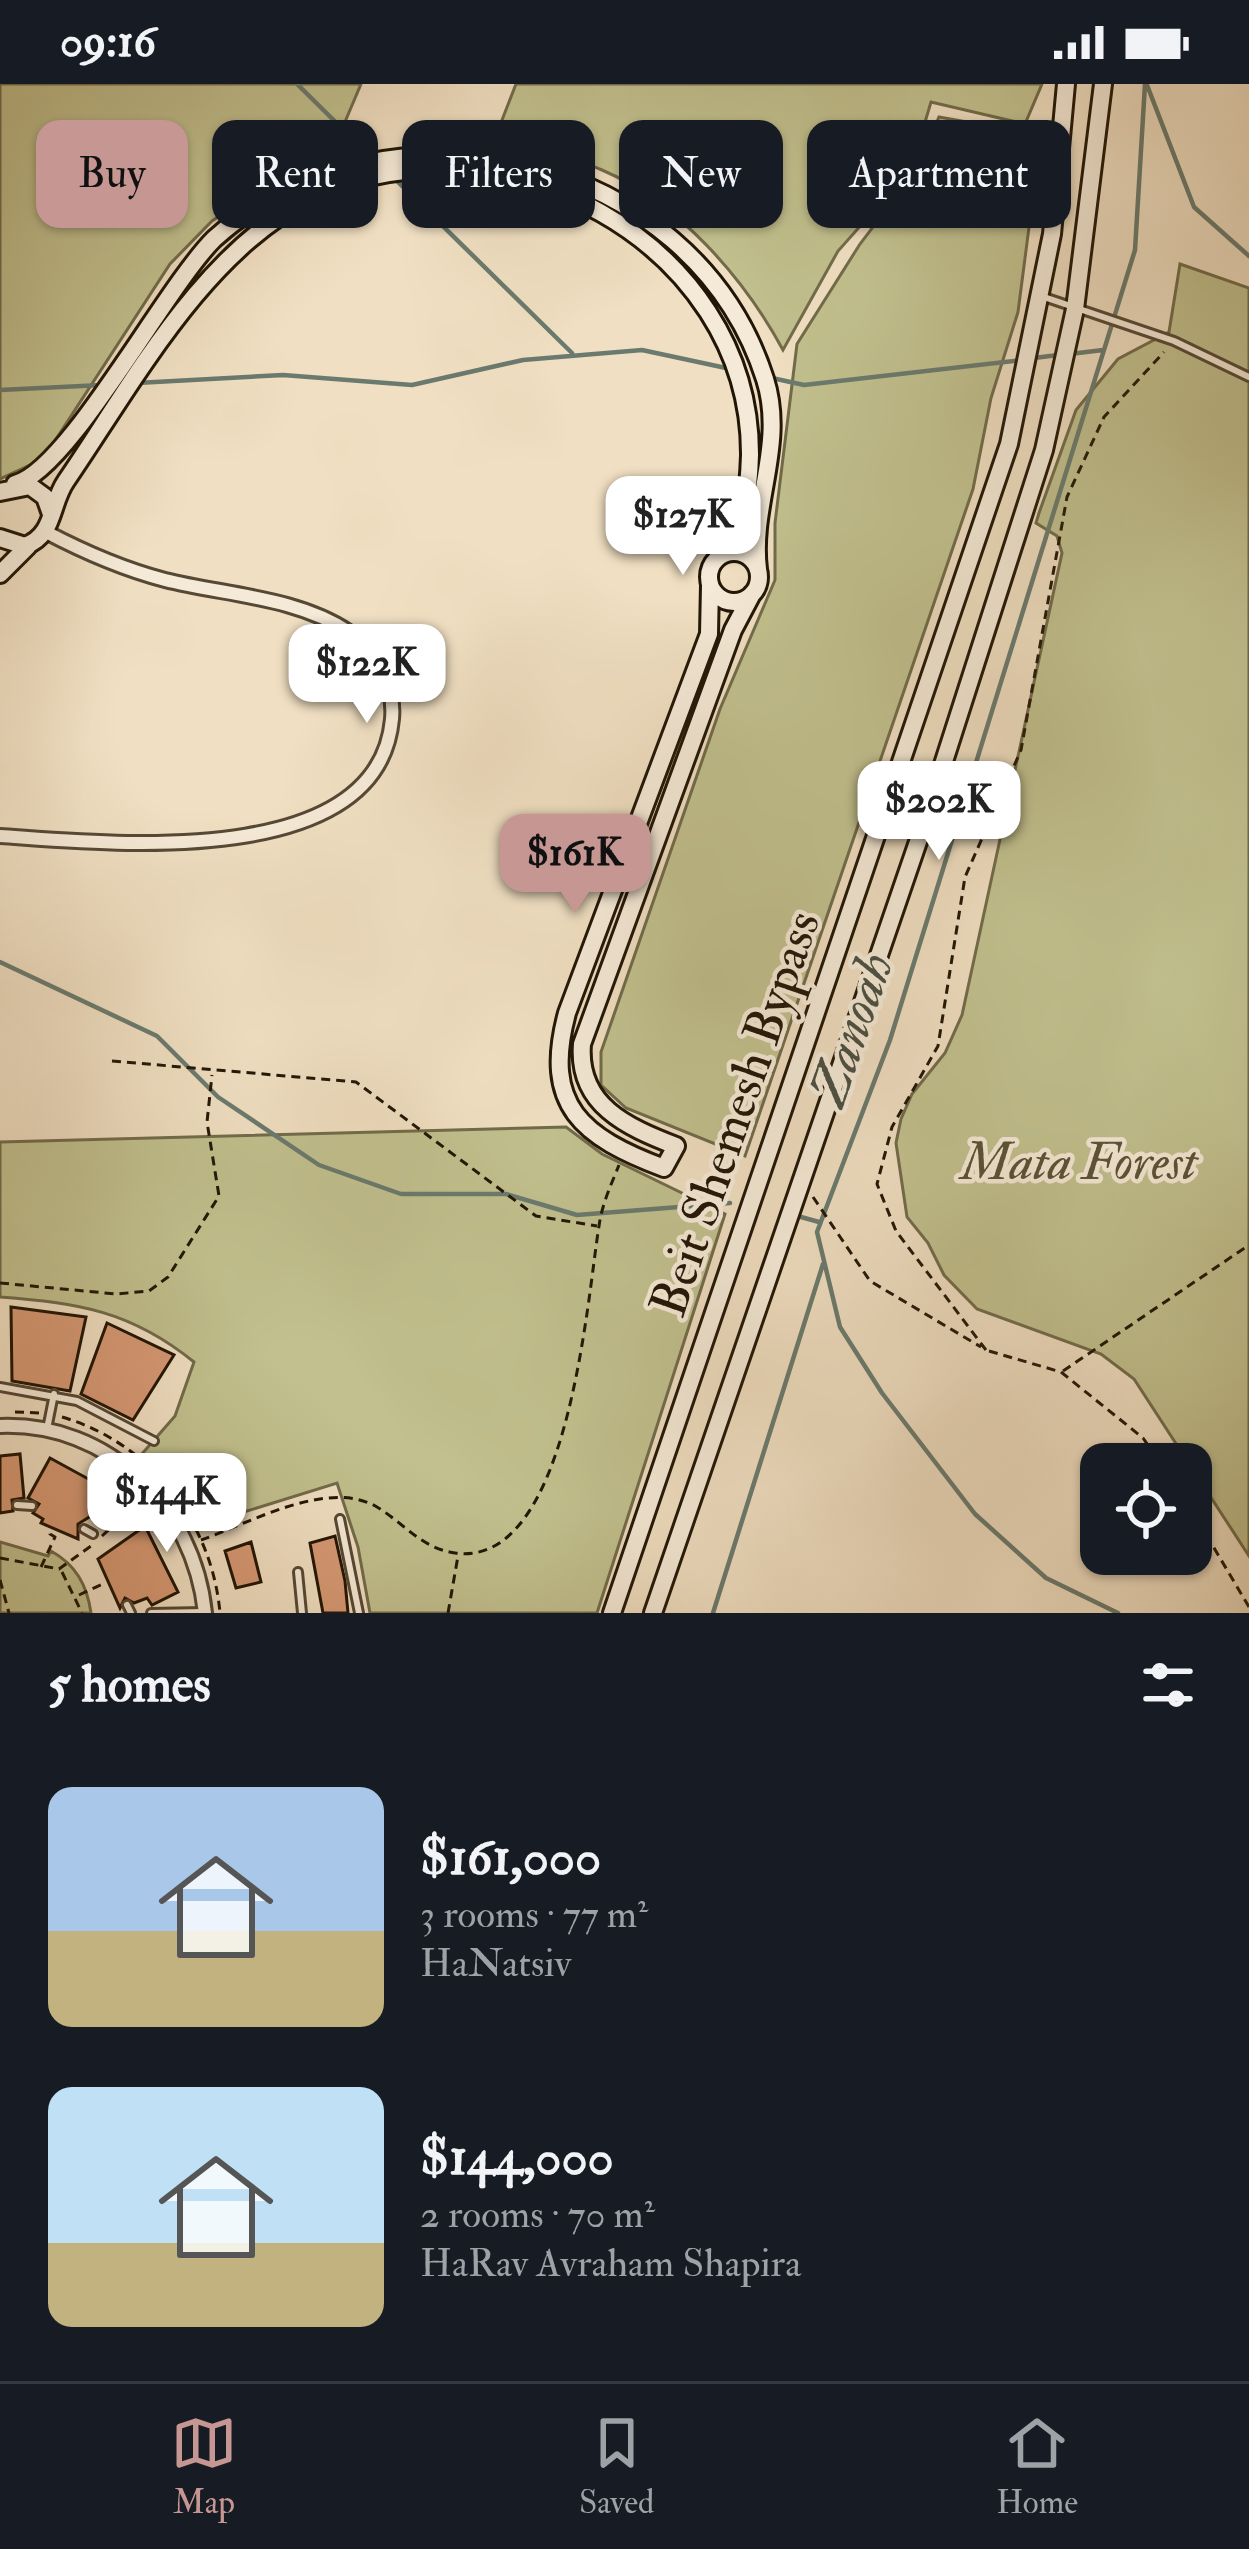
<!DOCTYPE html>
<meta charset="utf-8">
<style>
body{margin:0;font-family:"IM FELL Double Pica",serif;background:#20242c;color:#f1f3f6;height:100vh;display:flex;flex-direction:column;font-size:45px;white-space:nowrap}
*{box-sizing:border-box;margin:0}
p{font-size:39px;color:#9ea1a6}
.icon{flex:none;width:66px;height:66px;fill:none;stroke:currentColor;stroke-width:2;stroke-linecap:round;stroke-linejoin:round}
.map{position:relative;height:1529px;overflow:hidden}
.drawer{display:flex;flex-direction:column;background:#171b24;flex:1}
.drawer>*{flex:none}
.banner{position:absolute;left:36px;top:36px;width:1179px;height:108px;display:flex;gap:24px}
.controls{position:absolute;left:1080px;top:1359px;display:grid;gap:24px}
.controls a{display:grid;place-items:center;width:132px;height:132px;border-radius:24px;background:#171b24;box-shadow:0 3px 9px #0004;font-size:60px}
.price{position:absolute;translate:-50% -102px;padding:0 27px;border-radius:24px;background:#fff;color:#222;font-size:39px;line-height:78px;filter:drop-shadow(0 3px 6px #0008)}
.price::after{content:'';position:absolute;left:50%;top:72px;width:36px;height:27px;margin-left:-18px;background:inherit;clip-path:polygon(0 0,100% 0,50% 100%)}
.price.on{background:#c59692;color:#111}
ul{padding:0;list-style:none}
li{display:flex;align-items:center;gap:36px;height:300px;padding:0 48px}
li span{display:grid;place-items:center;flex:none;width:336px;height:240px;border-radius:24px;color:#555}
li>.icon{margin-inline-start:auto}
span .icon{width:144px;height:144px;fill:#fffc;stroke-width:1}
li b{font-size:51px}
h2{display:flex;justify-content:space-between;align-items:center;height:144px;padding:0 48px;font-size:51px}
.tag{padding:0 42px;border-radius:24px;background:#171b24;box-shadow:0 3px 9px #0004;font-size:42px;line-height:108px}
.tag.on{background:#c59692;color:#111}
.status{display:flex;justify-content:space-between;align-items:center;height:84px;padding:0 60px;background:#171b24;direction:ltr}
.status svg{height:33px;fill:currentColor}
.dock{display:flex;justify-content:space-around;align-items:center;height:168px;border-top:3px solid #363941;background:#171b24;font-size:33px;color:#9ea1a6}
.dock a{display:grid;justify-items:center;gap:6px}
.dock .on{color:#c59692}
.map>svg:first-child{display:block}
</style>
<div class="status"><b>09:16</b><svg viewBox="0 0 49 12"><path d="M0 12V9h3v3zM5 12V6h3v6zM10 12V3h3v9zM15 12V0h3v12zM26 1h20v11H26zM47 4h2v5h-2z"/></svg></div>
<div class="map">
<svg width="1249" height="1529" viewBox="0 0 1249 1529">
<rect width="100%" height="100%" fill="#f0dfc2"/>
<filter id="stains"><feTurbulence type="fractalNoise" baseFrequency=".00167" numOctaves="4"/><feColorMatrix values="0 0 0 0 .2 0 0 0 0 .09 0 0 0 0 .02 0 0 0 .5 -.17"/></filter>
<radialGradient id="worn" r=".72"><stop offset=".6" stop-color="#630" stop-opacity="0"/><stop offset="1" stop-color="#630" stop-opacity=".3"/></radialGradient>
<!-- green -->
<path fill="#c1c08e" stroke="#716b4a" stroke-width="3" d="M0 0H361L331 71 267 100 212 137 170 180 43 375 0 395Z
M516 0H1042L1025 40 931 18 911 85 838 167 783 266C744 194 679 119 602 86 568 71 531 61 497 49Z
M939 33 1041 51 1018 228 991 314 973 405 745 1072 626 1024 601 1001V968L720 625 775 496V439L797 260 860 160 917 85Z
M1180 180 1249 204V1472L1134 1295 1101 1270 977 1225 944 1191 928 1159 907 1133 896 1059 901 1035 912 1010 945 969 962 931 1062 469 1057 452 1036 439 1039 429 1076 326 1118 275 1169 248Z
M566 1043 602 1070 725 1130 597 1529H370L358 1463 337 1399 202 1441 141 1371 175 1332 194 1278C131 1227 79 1219 0 1213V1058Z
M0 1458 48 1472 51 1467C76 1481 87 1501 91 1529H0Z"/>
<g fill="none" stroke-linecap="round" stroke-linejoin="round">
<!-- stream -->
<path stroke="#6a7a6e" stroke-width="4.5" d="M297 0 370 72
M1147 1 1194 123 1249 172
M396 96 572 269
M1070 270 1103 266
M1034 274 1058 271
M772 294 804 301 1023 276
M137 299 283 291 412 301 523 276 642 266 726 284
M0 306 102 301
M0 878 157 952 218 1013 319 1081 401 1110H506L577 1131 730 1119
M801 1133 819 1138
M713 1529 823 1180
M1118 1529 1046 1494 975 1430 882 1309 840 1243 817 1148 890 956 1135 166 1145 0"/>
</g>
<!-- building -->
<path fill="#d69974" stroke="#211606" stroke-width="3" d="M11 1223 86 1233 70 1307 12 1297Z
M107 1239 174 1271 133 1336 81 1310Z
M20 1370 24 1414 12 1416 13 1427 0 1429V1372Z
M50 1374 114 1409 100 1436 91 1432 78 1440V1455L41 1439 43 1435 33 1429 39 1420 28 1414Z
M145 1442 178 1508 152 1521 147 1514 134 1519 125 1514 120 1524 98 1475Z
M335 1452 345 1497 348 1529H323L310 1459Z
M251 1458 261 1498 236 1504 225 1467Z"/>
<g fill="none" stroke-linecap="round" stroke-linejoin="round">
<!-- lane casing -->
<g stroke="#554835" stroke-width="12">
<path id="lane" d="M1041 212 1174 257 1249 293
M0 1303 77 1317 154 1357
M47 1345 54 1310
M17 1421 32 1422
M340 1435 359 1529
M84 1445 93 1450
M298 1488 302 1529
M127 1521 131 1529
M151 1529 205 1528"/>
</g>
<!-- street casing -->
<g stroke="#554835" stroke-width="18">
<path id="street" d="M0 752C106 759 378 789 392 635 395 602 377 566 349 548 297 513 225 511 165 496 123 485 84 468 46 448
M0 1342C109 1338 194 1423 205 1529"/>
</g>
<!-- secondary casing -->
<g stroke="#211606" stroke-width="22">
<path id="secondary" d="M15 400C69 386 164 205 214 155 386 0 693 69 765 295 786 361 750 421 758 485
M0 408 30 402 45 413 51 430
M0 454 25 462C55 451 50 420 66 397 133 299 204 166 313 113 497 25 751 157 750 371 749 406 745 445 719 472
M709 493a25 25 0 1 1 50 0a25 25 0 1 1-50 0Z
M0 490 28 462
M710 501 709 550 567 929C542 1022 582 1053 664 1084L676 1062C627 1043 577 1021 582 960L733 546 752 510
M612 1529 1009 360 1052 150 1066 0
M653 1529 921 749 1044 366 1075 225 1103 0"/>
</g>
<!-- path -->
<path stroke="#211606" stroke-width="3" stroke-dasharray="9 6" stroke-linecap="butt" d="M112 977 356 998 536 1132 597 1142
M813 1113 870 1197 981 1263
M0 1199 116 1210 149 1207 168 1193 219 1112 207 1038 212 991
M986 1266 896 1147 877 1100 892 1043 938 962 965 793 1021 666 1067 413 1104 333 1164 268
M989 1267 1061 1288 1143 1354 1161 1380
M1063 1287 1249 1161
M15 1328 41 1329
M62 1333C151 1359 212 1439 220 1529
M1191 1425 1249 1523
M102 1452 139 1417
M201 1456C250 1439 328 1394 377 1423 405 1440 421 1464 455 1469 569 1485 587 1215 599 1142 602 1120 611 1101 619 1081
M0 1474 59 1485 91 1462
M41 1483 55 1453 50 1450 52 1445
M62 1488 82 1529
M0 1496 9 1529
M79 1511 105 1499
M448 1529 458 1472"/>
<!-- lane -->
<use href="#lane" stroke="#f5ead7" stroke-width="6"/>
<!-- street -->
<use href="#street" stroke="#f5ead7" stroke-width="12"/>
<!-- secondary -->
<use href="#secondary" stroke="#f5ead7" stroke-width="16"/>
</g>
<g text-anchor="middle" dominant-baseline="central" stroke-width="9" stroke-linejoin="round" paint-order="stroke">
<!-- street labels -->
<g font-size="51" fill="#211606" stroke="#f5ead7">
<text transform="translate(736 1030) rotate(-71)">Beit Shemesh Bypass</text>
</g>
<!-- park labels -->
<g font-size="51" font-style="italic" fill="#595236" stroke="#f5ead7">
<text x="1079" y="1079">Mata Forest</text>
</g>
<!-- water labels -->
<g font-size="54" font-style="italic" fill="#4b5043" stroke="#f5ead7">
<text transform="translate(852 945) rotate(-71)">Zanoah</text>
</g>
</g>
<rect width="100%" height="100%" filter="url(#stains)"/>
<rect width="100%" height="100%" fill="url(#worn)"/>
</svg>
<div class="controls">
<a><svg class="icon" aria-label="locate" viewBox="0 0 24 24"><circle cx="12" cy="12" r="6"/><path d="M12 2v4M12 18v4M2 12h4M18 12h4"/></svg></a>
</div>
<b class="price" style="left:683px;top:494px">$127K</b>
<b class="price" style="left:367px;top:642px">$122K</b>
<b class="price" style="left:939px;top:779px">$202K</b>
<b class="price on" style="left:575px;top:832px">$161K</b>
<b class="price" style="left:167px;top:1471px">$144K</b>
<div class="banner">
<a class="tag on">Buy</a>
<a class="tag">Rent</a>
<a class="tag">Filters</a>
<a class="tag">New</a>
<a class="tag">Apartment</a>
</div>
</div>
<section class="drawer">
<h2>5 homes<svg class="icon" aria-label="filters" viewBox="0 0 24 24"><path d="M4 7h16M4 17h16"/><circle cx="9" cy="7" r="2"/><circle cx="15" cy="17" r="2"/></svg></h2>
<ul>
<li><span style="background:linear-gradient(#a9c7e8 60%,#c2b280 0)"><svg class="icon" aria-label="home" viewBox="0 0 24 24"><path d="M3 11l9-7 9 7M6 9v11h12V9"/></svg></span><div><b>$161,000</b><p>3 rooms · 77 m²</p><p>HaNatsiv</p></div></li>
<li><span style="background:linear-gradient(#bfe0f5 65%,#c2b280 0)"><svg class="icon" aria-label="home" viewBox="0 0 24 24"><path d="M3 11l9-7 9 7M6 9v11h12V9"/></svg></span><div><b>$144,000</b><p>2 rooms · 70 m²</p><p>HaRav Avraham Shapira</p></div></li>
</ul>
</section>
<nav class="dock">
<a class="on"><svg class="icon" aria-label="map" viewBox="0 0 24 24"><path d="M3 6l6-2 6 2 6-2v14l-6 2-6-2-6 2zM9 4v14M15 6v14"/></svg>Map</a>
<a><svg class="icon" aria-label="saved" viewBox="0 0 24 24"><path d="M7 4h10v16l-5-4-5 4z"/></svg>Saved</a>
<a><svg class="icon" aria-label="home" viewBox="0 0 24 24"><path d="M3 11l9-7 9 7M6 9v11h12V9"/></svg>Home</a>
</nav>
